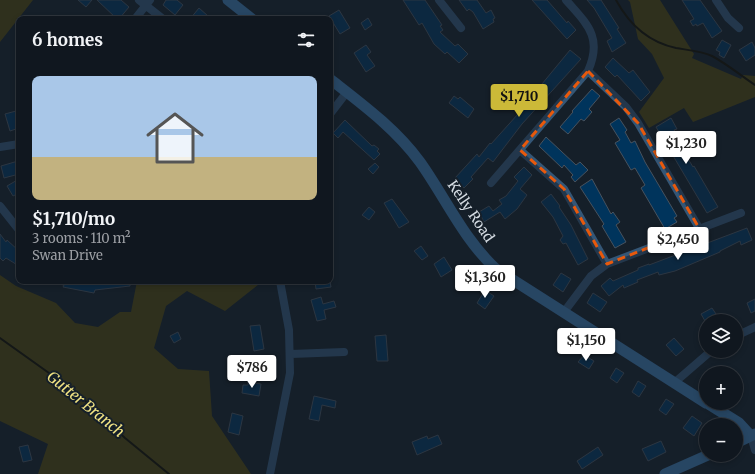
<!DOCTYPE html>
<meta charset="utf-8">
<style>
body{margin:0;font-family:Merriweather,serif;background:#192028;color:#f1f3f6;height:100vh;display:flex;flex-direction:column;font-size:15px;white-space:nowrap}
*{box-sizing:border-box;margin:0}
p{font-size:13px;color:#9c9fa4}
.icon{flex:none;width:22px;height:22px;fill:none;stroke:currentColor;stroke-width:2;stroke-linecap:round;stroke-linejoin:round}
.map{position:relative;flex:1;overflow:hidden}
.details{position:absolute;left:16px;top:16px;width:317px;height:268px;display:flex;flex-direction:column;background:#10171f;border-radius:8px;box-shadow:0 2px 6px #0003,0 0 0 1px #30363d}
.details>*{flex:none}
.fabs{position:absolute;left:699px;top:314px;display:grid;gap:8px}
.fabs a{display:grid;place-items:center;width:44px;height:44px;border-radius:50%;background:#10171f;box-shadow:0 2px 6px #0003,0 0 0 1px #30363d;font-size:20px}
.price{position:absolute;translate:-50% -34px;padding:0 9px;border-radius:4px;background:#fff;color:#222;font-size:13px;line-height:26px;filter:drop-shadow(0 1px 2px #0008)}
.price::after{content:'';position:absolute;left:50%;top:24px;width:12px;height:9px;margin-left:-6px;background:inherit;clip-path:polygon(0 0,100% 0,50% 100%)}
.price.selected{background:#ccb938;color:#111}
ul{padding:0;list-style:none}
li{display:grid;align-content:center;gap:8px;height:212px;padding:0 16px}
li+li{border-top:1px solid #30363d}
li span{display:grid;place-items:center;height:124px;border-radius:8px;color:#555}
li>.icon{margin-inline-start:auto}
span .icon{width:72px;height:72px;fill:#fffc;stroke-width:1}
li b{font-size:17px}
h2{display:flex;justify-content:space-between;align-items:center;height:48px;padding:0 16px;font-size:17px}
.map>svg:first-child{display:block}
</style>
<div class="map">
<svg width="755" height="474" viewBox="0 0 755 474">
<rect width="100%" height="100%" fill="#151f29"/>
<!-- green -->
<path fill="#4e460f" d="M0 0H33L0 42Z
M628 0H660L694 54 692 58 741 79 743 75 755 76V97L693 122 684 108 649 128 639 112 664 78 652 54 638 39 630 2Z
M0 275 16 286 56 303 75 323 98 327 120 312H131L137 281H263L225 311 187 291 166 306 154 348 178 369 209 371 212 416 251 474H38L48 444 0 421Z"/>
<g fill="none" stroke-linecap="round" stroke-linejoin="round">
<!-- stream -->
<path stroke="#120f00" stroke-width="2" d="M616 0C629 24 648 42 676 48 687 50 701 51 712 56 727 64 740 75 755 85
M0 338 77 393 125 438 169 474"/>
</g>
<!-- building -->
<path fill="#00345c" stroke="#47525e" d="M78 0H92L86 7Z
M97 0H121L129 7 119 19H117Z
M166 0H177L183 5 175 15 163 5Z
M403 0H425L442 25 440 26 443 30 440 32 455 46 458 44 468 54 459 63 447 52 445 54 434 44 422 23 419 25Z
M459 0H477L486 13 491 10 495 18 493 19 494 22 483 29 473 12 469 9 467 11Z
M532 0H547L567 23 568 21 576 30 567 39Z
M587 0H601L619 28 617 29 626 43 612 52 607 41 612 38 594 8Z
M682 0H700L722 31 712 38 703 23 697 26 696 24 693 26 690 21 694 19Z
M199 8 208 16 205 19H190Z
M339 10 350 28 340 34 329 16Z
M368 18 372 25 365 30 361 23Z
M722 40 731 45 724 58 719 55 720 52 716 50Z
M752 42 755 48V55L746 61 739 50Z
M366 45 371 52 367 55 375 66 366 72 354 53Z
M570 50 581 59 522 124 493 162 488 158 471 177 473 179 464 188 455 178 477 154 479 157 490 143 491 144 518 114 516 112 537 90Z
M613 58 629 73 633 70 650 92 641 101 617 75 615 77 605 67Z
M592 89 600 96 589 109 592 112 584 121 581 119 568 134 560 127 573 112 572 111Z
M454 96 458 99 460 97 474 109 468 118 449 103Z
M16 111 19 119V128L10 131 5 114Z
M619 118 627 130 625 132 631 143 635 141 645 162 677 216 674 218 677 222 665 229 641 188 645 185 635 168 631 170 615 143 620 140 610 124Z
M671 118 677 129 674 130 683 145 681 147 693 167 694 166 718 207 707 213 656 127Z
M345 120 372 146 374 145 379 149 377 151 380 154 374 160 343 132 338 138 333 133Z
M546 137 576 165 580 162 588 170 575 182 571 177 573 175 564 165 562 168 539 146Z
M18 161 19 174 4 178 1 166Z
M375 163 379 167 373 174 368 169Z
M524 167 532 175 520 189 527 195 517 209 505 219 500 212 484 222 479 212 489 206 493 211 502 204 499 200 506 196 518 181 514 177Z
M19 179V193L13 196 7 186Z
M592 179 611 214 613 212 620 222 616 225 626 242 615 248 602 226 604 224 580 187Z
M551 194 560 206 559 207 571 225 588 259 578 265 566 243 563 244 560 240 563 236 553 217 541 202Z
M392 199 409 222 399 228 384 203Z
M369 207 375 212 369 220 362 215Z
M747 228 752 240 741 245 740 241 720 251V252L675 271 659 275 658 272 637 280 638 282 624 288 623 285 609 296 601 286 610 278 613 281 638 270V268L649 264V265Z
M0 234 6 242 7 240 19 251V266L6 258 3 261 0 258Z
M421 246 428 256 422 260 414 251Z
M444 257 452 270 441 277 434 264Z
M561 273 571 279 563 292 553 285Z
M54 281H130V286L95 290 94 293 63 287 64 285 53 283Z
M315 281H330L331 287 316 289Z
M485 290 494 296 485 309 477 303Z
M593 293 607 302 600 312 587 303Z
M321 297 323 304 334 301 336 307 324 310 326 319 317 321 311 300Z
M755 299V311L751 313 747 303Z
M712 308 718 317 710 321H705L701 314Z
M260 325 264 349 254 351 250 326Z
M178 332 181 339 174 343 170 336Z
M386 335 388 361H377L375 336Z
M674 338 684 349 676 356 666 345Z
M584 355 594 361 589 369 578 362Z
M616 368 624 373 617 383 610 378Z
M638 381 646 386 639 397 632 392Z
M248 382 261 384 259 396 242 393 243 385H248Z
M314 396 336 401 335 408 322 405 319 421 309 419Z
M666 399 674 404 666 415 659 410Z
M232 413 243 416 239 435 228 432Z
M692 416 702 423 694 436 683 428Z
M438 435 442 444 417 455 412 442 427 436 428 439Z
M661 441 666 452 648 461 642 449Z
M28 445 32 460 23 462 19 447Z
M598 447 603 455 582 469 577 461Z"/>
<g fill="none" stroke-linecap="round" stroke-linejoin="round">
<!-- street -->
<path stroke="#345676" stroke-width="8" d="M139 0 163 19
M439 0 461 28
M716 0 728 18 739 28
M135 19 150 0
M588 71 626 107 638 123 699 228
M330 114 347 92
M0 147 19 144
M520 150 564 189 607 264
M491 183 588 71C603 37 587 24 566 0
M0 206 19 230
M564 312 591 276 607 264 741 213
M736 336 755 327
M291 354 344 352
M674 383 711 351
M751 436 755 450
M270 474 290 373 289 330 280 281"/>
<!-- secondary -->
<path stroke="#3c75a8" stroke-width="11" d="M228 0 252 19
M330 79C362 104 396 129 420 162 445 197 464 240 496 269L706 403
M707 403 739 423 751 436
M736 443 755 434
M665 474 708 455"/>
</g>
<!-- marked area -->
<path d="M0 0H755V474H0ZM588 71 638 123 699 228 607 264 564 189 520 150Z" fill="#151f29" fill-opacity=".55" fill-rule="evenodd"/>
<path fill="none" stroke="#e8590c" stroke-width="3" stroke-dasharray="8 5" stroke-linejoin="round" d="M588 71 638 123 699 228 607 264 564 189 520 150Z"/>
<g text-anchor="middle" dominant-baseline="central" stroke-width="4" stroke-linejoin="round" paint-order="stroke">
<!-- street labels -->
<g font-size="14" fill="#d3dae1" stroke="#151f29">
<text transform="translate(471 211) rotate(56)">Kelly Road</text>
</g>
<!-- water labels -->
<g font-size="15" font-style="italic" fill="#f0e283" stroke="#151f29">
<text transform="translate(86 404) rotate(39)">Gutter Branch</text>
</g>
</g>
</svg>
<div class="fabs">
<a><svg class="icon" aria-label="layers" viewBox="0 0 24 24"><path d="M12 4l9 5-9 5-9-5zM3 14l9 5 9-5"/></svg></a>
<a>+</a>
<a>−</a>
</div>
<b class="price selected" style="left:519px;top:118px">$1,710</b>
<b class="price" style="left:686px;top:165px">$1,230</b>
<b class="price" style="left:678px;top:261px">$2,450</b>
<b class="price" style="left:485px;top:299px">$1,360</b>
<b class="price" style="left:586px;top:362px">$1,150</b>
<b class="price" style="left:252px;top:389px">$786</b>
<section class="details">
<h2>6 homes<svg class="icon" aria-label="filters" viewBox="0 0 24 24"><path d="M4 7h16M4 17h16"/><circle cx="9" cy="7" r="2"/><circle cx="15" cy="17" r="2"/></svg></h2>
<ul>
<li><span style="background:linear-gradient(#a9c7e8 65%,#c2b280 0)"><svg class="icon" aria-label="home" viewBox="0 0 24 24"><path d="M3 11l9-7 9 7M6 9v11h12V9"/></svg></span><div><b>$1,710/mo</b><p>3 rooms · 110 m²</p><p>Swan Drive</p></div></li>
</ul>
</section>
</div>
